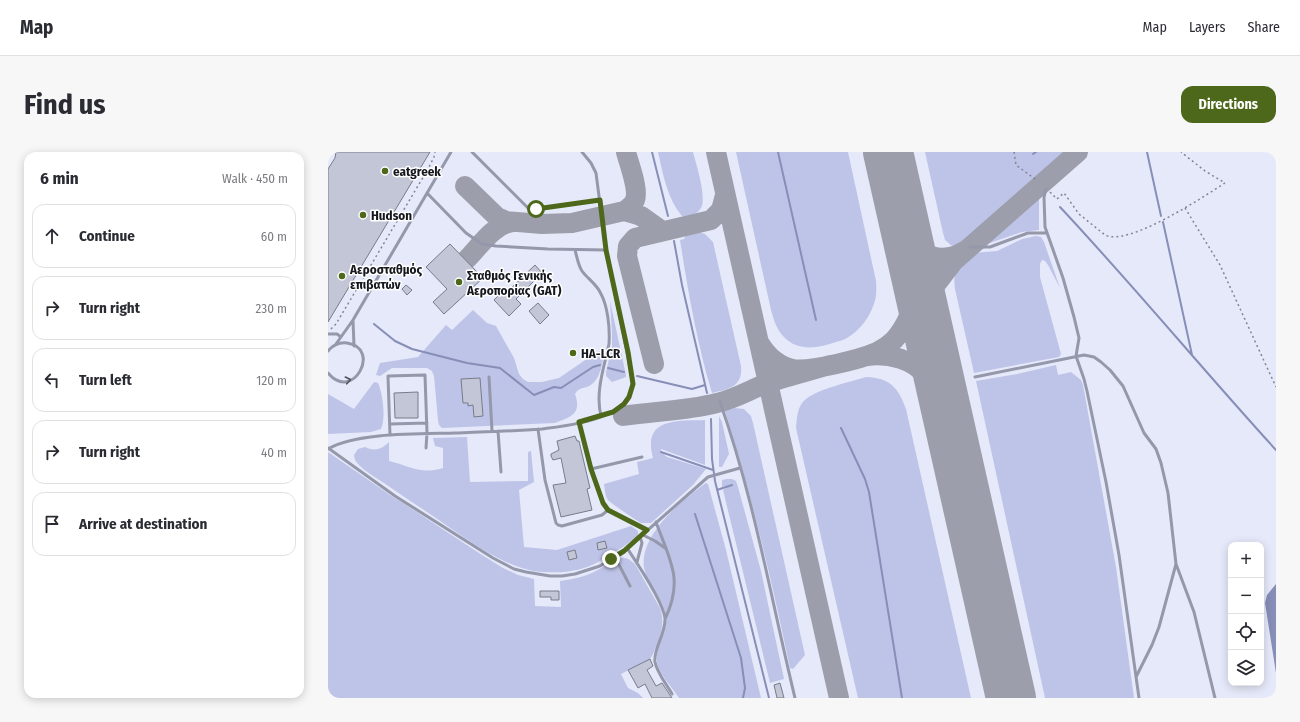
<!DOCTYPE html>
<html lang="en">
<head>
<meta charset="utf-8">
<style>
	body { margin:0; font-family:"Fira Sans Condensed",sans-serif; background:#f7f7f7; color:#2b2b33 }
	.controls { position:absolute; right:12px; bottom:12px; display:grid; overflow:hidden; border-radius:8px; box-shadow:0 2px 10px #0003 }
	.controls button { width:36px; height:36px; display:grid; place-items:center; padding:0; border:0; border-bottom:1px solid #e1e1e2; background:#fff; color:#2b2b33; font:20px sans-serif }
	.stop { position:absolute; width:12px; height:12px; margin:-9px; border:3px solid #4d681a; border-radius:50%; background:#fff }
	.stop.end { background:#4d681a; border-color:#fff; box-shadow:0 1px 4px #0008 }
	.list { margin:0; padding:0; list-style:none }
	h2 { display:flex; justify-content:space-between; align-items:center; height:52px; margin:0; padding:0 16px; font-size:17px }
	h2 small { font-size:13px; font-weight:400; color:#7c7c81 }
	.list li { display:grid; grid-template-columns:26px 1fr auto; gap:12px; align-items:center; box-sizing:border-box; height:64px; margin:0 8px 8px; padding:0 8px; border:1px solid #e1e1e2; border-radius:12px }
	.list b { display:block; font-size:15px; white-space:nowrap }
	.list em { font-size:13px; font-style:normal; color:#7c7c81 }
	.icon { flex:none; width:22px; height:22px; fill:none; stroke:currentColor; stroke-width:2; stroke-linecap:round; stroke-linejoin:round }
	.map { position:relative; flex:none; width:948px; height:546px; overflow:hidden; border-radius:12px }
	header { display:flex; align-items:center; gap:24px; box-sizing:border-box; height:56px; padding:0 20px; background:#fff; border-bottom:1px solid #e1e1e2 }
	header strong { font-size:19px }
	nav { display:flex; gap:22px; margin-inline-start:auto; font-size:14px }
	.intro { display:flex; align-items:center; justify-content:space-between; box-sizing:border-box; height:96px; padding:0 24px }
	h1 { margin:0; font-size:28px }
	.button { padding:10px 18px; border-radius:12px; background:#4d681a; color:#fff; font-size:14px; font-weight:700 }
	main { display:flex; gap:24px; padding:0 24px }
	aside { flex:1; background:#fff; border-radius:12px; box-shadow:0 2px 10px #0003 }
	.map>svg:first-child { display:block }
	.green { fill:#bec4e8 }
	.water { fill:#878eb7 }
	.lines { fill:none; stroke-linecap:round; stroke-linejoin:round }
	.stream { stroke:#878eb7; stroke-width:2 }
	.taxiway { stroke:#9c9eab; stroke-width:20 }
	.runway { stroke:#9c9eab; stroke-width:50 }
	.building { fill:#c3c6d6; stroke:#787b89 }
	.path { stroke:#838590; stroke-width:1.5; stroke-dasharray:2 3; stroke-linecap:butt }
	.lane { stroke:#9498aa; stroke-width:3 }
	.oneway { stroke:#4f525d }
	.route { stroke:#4d681a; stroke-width:5 }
	.poi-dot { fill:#4d681a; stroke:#fff; stroke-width:1.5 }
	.labels { text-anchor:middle; stroke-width:3; stroke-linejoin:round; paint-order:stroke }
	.poi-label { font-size:13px; font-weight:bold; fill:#17181e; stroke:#fff; text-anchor:start }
</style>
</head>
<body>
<header>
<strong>Map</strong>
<nav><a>Map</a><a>Layers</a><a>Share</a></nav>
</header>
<div class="intro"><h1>Find us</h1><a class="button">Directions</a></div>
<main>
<aside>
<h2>6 min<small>Walk · 450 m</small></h2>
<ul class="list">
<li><svg class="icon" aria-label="ahead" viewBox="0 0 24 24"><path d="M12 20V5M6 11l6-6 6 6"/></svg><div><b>Continue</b></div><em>60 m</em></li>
<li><svg class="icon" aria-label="right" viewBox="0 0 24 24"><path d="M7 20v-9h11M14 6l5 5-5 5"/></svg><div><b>Turn right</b></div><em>230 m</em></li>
<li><svg class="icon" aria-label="left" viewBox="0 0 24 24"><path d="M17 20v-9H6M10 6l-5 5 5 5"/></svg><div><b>Turn left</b></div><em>120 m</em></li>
<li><svg class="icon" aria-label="right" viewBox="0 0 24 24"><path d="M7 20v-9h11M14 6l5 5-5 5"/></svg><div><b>Turn right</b></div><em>40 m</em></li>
<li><svg class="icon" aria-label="arrive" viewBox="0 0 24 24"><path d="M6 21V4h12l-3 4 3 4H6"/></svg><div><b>Arrive at destination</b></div></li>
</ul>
</aside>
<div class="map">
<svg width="948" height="546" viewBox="0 0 948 546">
	<rect width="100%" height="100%" fill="#e6e9f9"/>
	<path class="green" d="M330 0H365C368 12 379 45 373 56 369 63 361 64 354 64 339 46 335 22 330 0Z
		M408 0H520L548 129C549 141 548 150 542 161 538 170 528 181 519 186 516 188 511 189 508 190 491 196 470 200 456 185 448 177 446 168 443 158Z
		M597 0H740L634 92 624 94 617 88 615 81Z
		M711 44V78L694 80 653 94Z
		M370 80 377 82 385 90 413 214C415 235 401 237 384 241 369 191 360 139 352 88L356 87 358 82Z
		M708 84 713 85 716 90 732 136 720 113 717 109 714 108 712 112V125L733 202 731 205 646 221 627 137C624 117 631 113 645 101L669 99 694 87Z
		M282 149 298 223V225L284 230 278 224V220L284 194V181Z
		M145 158 159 171 168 174 186 206 191 222 195 227 200 230H214L231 226 269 200 277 199C274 210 273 228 261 234 255 237 251 235 247 242 254 262 243 265 227 271L114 276 111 273 110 268 106 224 104 219 99 216H64L52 224 48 223 52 211 90 205 118 173 124 178Z
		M728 213 730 223 743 220 753 228 755 233 788 415 806 546H717L648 229 689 222Z
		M538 225C562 226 570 235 578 257L643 546H530L468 276C469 266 469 254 478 247 490 237 522 230 538 225Z
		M46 230 50 231C55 242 58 266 53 277L43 280 0 282V242L26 257Z
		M407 256 416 257 423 264 425 271 477 503 465 517 462 516C444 430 424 344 397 259Z
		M391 264 394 270 401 302 394 315H391Z
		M377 268V313L333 297V300L339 305 378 317 365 333 323 371C320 371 316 371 313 371 311 370 281 350 280 348 277 344 277 337 276 332L311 322 309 310 325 306C314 266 348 269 377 268Z
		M139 285 142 330 200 329V300L203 299 206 330 191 338 196 395 229 398 303 374 310 379V384C278 407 258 423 216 420 203 420 190 415 178 410 152 398 123 376 99 360 84 350 70 341 56 331 47 325 38 320 31 313 28 310 26 307 26 303L30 297 37 295C47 300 54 297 61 290V309C83 314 91 323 115 316V296L107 294 105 286Z
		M0 300 65 345 75 351 154 403 175 416 190 423 206 427 207 454 233 455 232 429C245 427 257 425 268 419 276 415 285 407 293 406 299 405 303 409 307 412L332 456C338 472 331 490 324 504L322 507 293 522 300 536 310 541 315 546H0Z
		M399 327H404L408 329 410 335 433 419 456 527 442 531 395 338 403 333 394 335V328Z
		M378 331 380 332 398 398 433 546H351C345 536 330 521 329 510 327 493 342 478 337 460 333 444 319 432 316 416 311 383 354 348 378 331Z"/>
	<path class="water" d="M948 432V521L937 451 939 443Z"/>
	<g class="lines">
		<path class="stream" d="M324 0 340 64
			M450 0 488 168
			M819 0 833 64
			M705 2 708 0
			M732 55C806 134 875 218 948 298
			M835 70 864 203
			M346 89 354 133 379 241
			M46 172 67 189 84 197 139 211 172 216 206 243 226 235 233 236 265 215 272 213
			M280 216 296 220
			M309 224 364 237 377 233
			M383 267 384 307 387 329 441 546
			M513 276 537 327 541 340 574 546
			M333 300 385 318
			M389 338 404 333
			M367 362 413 506 417 536 415 546"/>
		<path class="taxiway" d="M388 0 511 546
			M137 34 169 65 178 69 214 72 244 71 296 59 313 64 334 79
			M296 59C301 56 305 53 307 48 311 37 301 12 298 0
			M579 83C588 105 617 112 636 99
			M139 107C152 94 165 73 184 70
			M598 166 599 149 603 139 626 109 750 0
			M432 192C440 205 451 214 465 217 482 220 533 207 549 200 555 197 561 193 566 188 580 173 585 154 591 135
			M539 204C560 201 586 207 599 225 607 236 612 249 619 261
			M326 212 299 104 300 94 307 86 383 68 393 58 397 43
			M295 264C326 259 358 259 389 251 407 247 423 237 440 231 460 224 481 219 502 213"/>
		<path class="runway" d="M560 0 683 546"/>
	</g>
	<path class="building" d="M8 0H102L0 170V17L7 6Z
		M122 92 155 126 116 162 105 150 119 137 98 115Z
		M207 113 214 121 188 147 193 152 181 164 166 148 178 136 180 139Z
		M78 133 84 138 79 143 74 137Z
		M210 151 221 163 212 172 201 159Z
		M152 226 155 264 146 265 145 253 140 254V251H135L133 227Z
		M90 240V266H67L66 241Z
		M247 284 249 289H251L262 336 259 337 264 358 233 365 225 333 238 331 233 306 225 308 223 304V302L231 298 229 289Z
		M277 389 279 396 270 398 269 391Z
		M247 398 249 406 241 408 239 400Z
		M212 439H231V448H223V445H212Z
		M322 507 325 514 319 518 328 534 334 531 344 546H324L317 532 310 536 300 518Z
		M452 531 456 546H449L446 533Z"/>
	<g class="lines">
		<path class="path" d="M686 0 688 13 707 27
			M722 40 729 47 736 41 751 62 777 83C800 95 875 45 897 31L877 19 853 0
			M857 56 892 113 948 235
			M3 177 8 172 100 17 106 5 107 0"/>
		<path class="lane" d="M144 0 200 56 208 57 272 48
			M718 37 716 45 717 75 735 126 746 165 751 186 748 204 756 227 759 239 778 330 791 403 811 546
			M99 41 138 81 154 92 168 94 220 97 278 98
			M642 95H662L700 81H718
			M247 98C249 105 250 113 254 119 259 126 268 132 272 140 280 154 282 176 281 192 276 216 267 240 273 264
			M25 168 26 194
			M0 182H9L13 185
			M8 192 25 168 123 0
			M0 199C5 193 11 190 19 191 54 196 25 251 0 221
			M161 225 164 279
			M647 225 756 203 766 205 773 210 782 218 795 234 816 281 828 297 833 311 840 341 848 412 831 475 824 493 808 525
			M392 250C426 346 443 447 467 546
			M251 270 263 317 275 351 280 358 319 378
			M62 272 99 271
			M210 277 217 328 228 371 230 373 234 374 274 363 280 358
			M170 279 173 320
			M62 283 60 224 97 223 99 281 98 296
			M0 296 67 344 165 406 186 417 198 420 222 424H234L247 422 272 414 296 399 380 325 412 316
			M0 297C28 280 94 282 128 281 156 280 185 279 214 277 244 273 309 267 304 225L278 98 268 21 263 11 254 0
			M263 317 314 305
			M328 370C342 409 356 427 337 467
			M315 383 327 389 337 396
			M299 396C309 411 335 449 337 466 338 482 325 497 327 510 329 521 339 533 344 542
			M287 405 302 434
			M309 410 314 391 312 385
			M848 412 866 460 887 546"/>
	</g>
	<defs><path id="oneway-chevron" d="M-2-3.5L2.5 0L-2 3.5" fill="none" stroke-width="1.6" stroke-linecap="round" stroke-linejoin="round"/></defs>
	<use class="oneway" href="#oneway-chevron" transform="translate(20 228) rotate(-12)"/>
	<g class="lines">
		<path class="route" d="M208 57 272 48 278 98 300 200 305 232 301 245 296 252 285 260 251 270 263 317 275 351 280 358 319 378 296 399 283 407"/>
	</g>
	<g class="poi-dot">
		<circle cx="57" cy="19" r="4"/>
		<circle cx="35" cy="63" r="4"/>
		<circle cx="14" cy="124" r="4"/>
		<circle cx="131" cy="130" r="4"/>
		<circle cx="245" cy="201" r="4"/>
	</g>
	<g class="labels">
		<g class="poi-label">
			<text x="65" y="24">eatgreek</text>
			<text x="43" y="68">Hudson</text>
			<text x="22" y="122">Αεροσταθμός<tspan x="22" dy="15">επιβατών</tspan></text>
			<text x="139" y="128">Σταθμός Γενικής<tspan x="139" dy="15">Αεροπορίας (GAT)</tspan></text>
			<text x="253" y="206">HA-LCR</text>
		</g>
	</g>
</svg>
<div class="controls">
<button>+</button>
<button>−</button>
<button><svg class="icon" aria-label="locate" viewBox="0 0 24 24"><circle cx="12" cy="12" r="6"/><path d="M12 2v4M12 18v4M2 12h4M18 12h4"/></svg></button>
<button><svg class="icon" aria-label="layers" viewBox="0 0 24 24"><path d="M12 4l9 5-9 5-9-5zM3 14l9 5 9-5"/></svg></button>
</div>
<div class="stop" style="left:208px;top:57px"></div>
<div class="stop end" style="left:283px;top:407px"></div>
</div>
</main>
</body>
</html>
